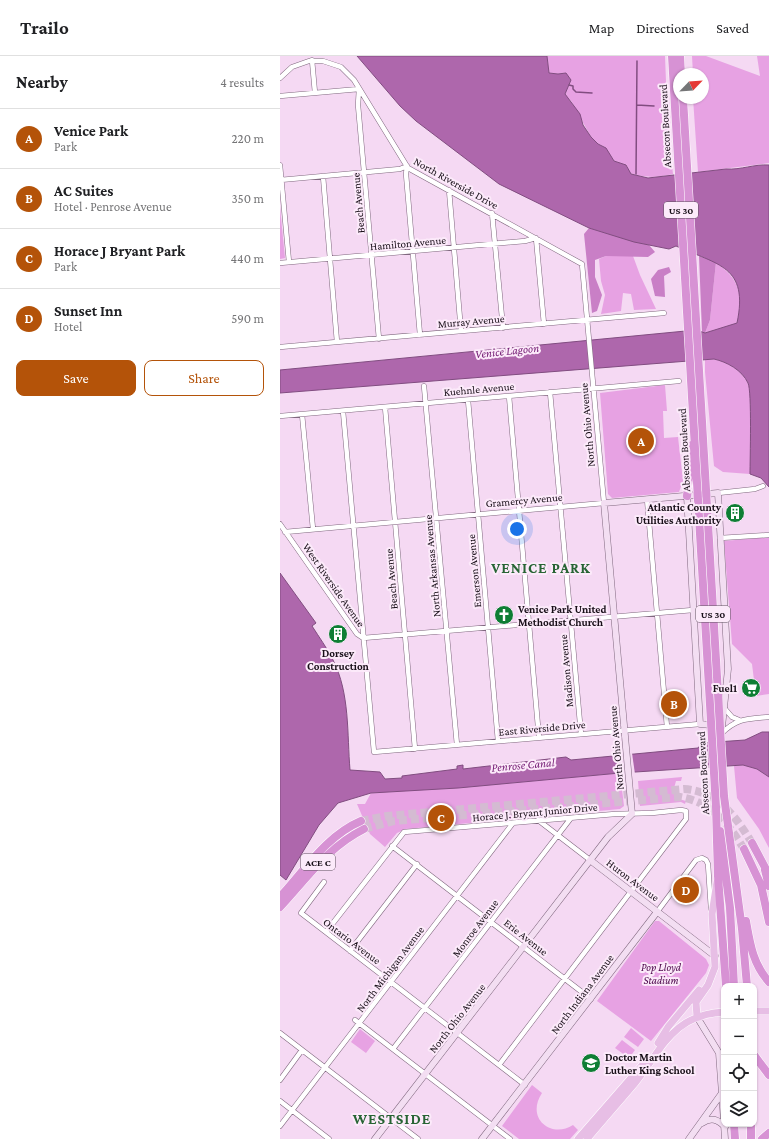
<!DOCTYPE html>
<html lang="en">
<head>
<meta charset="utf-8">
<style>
	body { margin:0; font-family:"Crimson Pro",serif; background:#f2f2f2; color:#202124 }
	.controls { position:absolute; right:12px; bottom:12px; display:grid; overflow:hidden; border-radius:8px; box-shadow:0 1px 3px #0004 }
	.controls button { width:36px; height:36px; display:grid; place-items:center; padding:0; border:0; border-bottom:1px solid #e0e0e0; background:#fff; color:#202124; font:20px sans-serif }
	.compass { position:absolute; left:393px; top:12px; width:36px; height:36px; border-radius:50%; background:#fff; box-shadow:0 1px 3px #0004; rotate:65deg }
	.you { position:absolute; left:237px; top:473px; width:14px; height:14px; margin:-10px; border:3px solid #fff; border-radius:50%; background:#1a73e8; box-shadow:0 0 0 6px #1a73e833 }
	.badge { display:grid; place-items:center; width:26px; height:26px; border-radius:50%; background:#b45309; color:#fff; font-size:13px; font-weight:700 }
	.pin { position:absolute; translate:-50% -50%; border:2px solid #fff; box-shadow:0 1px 4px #0006 }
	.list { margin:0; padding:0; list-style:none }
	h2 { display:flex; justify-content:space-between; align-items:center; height:52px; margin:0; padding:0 16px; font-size:17px }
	h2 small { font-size:13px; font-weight:400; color:#757577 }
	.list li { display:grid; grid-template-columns:26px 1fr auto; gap:12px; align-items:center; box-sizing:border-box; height:60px; padding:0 16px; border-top:1px solid #e0e0e0 }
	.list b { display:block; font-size:15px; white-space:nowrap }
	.list p { margin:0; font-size:13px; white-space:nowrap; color:#757577 }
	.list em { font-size:13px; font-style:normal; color:#757577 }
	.actions { display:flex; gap:8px; padding:12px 16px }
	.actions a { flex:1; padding:9px 0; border:1px solid #b45309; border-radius:8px; text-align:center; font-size:14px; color:#b45309 }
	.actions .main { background:#b45309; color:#fff }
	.icon { flex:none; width:22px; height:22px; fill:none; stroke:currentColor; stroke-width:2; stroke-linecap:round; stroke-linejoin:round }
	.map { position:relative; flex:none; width:489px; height:1083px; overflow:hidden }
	header { display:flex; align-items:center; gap:24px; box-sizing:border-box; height:56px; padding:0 20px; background:#fff; border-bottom:1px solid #e0e0e0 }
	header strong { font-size:19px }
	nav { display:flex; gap:22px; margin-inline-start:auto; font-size:14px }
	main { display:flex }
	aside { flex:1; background:#fff }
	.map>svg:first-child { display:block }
	.green { fill:#e7a2e3 }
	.forest { fill:#c97fc6 }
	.water { fill:#ae67ac; stroke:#814d80 }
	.pier { fill:#f5d9f3 }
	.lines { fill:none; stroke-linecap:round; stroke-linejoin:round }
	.stream { stroke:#814d80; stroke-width:1.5 }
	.highway-tunnel { stroke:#d4bbd2; stroke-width:8; stroke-dasharray:8 4; stroke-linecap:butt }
	.street-casing { stroke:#80687f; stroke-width:5.5 }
	.secondary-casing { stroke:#80687f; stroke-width:7 }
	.primary-casing { stroke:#fff; stroke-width:8 }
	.highway-casing { stroke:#fff; stroke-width:9 }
	.street { stroke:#fff; stroke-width:4.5 }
	.secondary { stroke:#f3def2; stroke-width:6 }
	.primary { stroke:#e7bee5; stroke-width:7 }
	.highway { stroke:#d792d4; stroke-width:8 }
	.labels { text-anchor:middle; stroke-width:4; stroke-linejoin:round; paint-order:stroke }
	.shield { fill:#fceafa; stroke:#5c515c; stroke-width:1 }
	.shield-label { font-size:10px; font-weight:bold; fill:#180f18 }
	.street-label { font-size:11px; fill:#180f18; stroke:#fceafa }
	.poi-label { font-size:11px; font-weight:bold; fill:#180f18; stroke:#fceafa; text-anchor:end }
	.park-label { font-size:11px; font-style:italic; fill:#4c064b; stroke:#fceafa }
	.water-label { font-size:12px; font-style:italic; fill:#731b73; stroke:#fceafa }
	.district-label { font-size:15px; font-weight:bold; letter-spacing:1px; fill:#276434; stroke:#fceafa }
</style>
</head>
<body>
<header>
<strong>Trailo</strong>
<nav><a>Map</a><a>Directions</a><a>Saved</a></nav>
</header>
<main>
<aside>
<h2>Nearby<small>4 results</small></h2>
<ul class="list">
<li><span class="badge">A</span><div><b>Venice Park</b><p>Park</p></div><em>220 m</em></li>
<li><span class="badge">B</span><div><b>AC Suites</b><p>Hotel · Penrose Avenue</p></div><em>350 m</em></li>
<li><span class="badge">C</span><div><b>Horace J Bryant Park</b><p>Park</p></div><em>440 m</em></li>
<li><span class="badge">D</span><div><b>Sunset Inn</b><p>Hotel</p></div><em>590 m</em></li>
</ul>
<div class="actions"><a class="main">Save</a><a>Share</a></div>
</aside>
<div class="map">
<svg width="489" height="1083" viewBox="0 0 489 1083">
	<rect width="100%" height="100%" fill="#f5d9f3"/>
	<path class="green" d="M267 0H385L388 78 393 118C374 122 368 122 349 117L347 110 334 105 324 91 318 88 311 81 291 45 286 41 285 35 290 28V22L284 17 278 18 269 17Z
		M412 0H426L480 20 477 0H489V107L418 116 413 42H423V18H413Z
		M0 152 5 202 0 203Z
		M326 200H353L360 219 376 253 354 254 351 238 343 237 341 255 321 258 325 239 321 225 319 203Z
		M436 206C461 225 463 238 457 268L425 277 430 264Z
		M434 303C447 306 462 314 468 327 472 335 470 404 470 418L443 416 434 410 425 316V304Z
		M385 329 387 355H383L384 382 398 381 403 425 399 436 332 442 328 438 320 337Z
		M489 481V638L476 640 472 608 452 588 444 485Z
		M463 709 477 713 489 721V792L479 773 457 742 454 710Z
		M340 717 344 750 340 753 126 773 117 777 105 791 90 778 77 748H85L91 737Z
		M402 721 401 725H396L393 736 399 743 406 745 405 748 401 746 360 750 358 725Z
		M375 865H379L426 903 429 909 426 917 371 985 317 945Z
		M351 972 364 983 358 991 344 981Z
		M80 973 95 985 86 997 71 986Z
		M342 984 355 994 349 1002 335 992Z
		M252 1029 262 1037C245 1063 272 1083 293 1069L298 1074 290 1083H239L222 1070Z"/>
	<path class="forest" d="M309 172 369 189 375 196 368 201 326 200 315 204V221L322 239 317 255 312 257 304 178Z
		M419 200 436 206 430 264 425 277 422 276Z
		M389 211 391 216 384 220 385 241 375 240 371 223 378 214Z"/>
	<path class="water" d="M77 0H267L269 17 278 18 286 17 291 24 285 38 300 58 303 69 311 81 318 88 326 92 334 105 346 109 351 118 368 122 446 113C461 114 474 108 489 109V431L481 422 470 418C470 404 472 335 468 327 462 314 447 306 434 303L0 337V314L416 274 425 277 457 267C469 210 438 209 396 190L389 193 354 186 309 172 219 128 136 65 120 50Z
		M0 517 36 567 32 570C39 581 47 592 53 604 70 637 67 678 70 714L100 716 105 723 122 722V720L177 713V710L183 709V713L286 701 291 704 418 692 422 687 465 684 482 676H489V721L477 713 463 709 340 717 178 732 91 737 58 747 39 769 6 824 0 819Z"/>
	<path class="pier" d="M352 697 355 718 342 719 340 698Z"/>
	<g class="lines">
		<path class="stream" d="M289 29 293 30V33L296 36 312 37
			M357 49 374 50
			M356 118 357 5"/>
		<path class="highway-tunnel" d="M81 765 107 760 404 733C438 735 456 761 472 787
			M84 773 114 765 400 741C431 746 448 767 464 793"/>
		<defs>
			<path id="street" d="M32 4 35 37
				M0 22 12 11 29 5H43L61 11 74 24 128 112 302 208 324 447 5 476
				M0 40 79 33 78 49 99 283
				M0 109 9 206
				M127 110 126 118 140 279
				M43 120 57 286
				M0 124 120 113 127 110
				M169 134 181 275
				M212 157 223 272
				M0 207 245 185 256 182 264 268
				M0 291 384 257
				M144 330 177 689
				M270 336 301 678
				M229 340 259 682
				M188 344 218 685
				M105 351 135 693
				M63 355 94 696 420 668
				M22 358 33 473
				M0 360 399 325
				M438 437 475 433 483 430
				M367 443 387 671
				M0 468 77 578 83 582
				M440 482 489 479
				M83 582 413 554
				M445 653 452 661 459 664
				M441 678C457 662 467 663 489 661
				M258 764 310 804
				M112 790 311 943
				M44 826 21 857 245 1029
				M377 856 416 804 422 802 426 804 428 808 431 853
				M46 876 124 776 335 758 372 757 401 754 406 755V763L219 1009
				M70 895 137 808
				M75 964 230 1083
				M0 977 138 1083
				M113 993 291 762
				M0 1024 22 994
				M0 1045 49 1083
				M0 1070 233 767"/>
			<path id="secondary" d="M407 440 420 668 431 669
				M310 804 435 900
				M417 961 439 997 444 1065
				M422 1067C431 1061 438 1063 445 1071
				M444 1068 445 1083
				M95 1083 328 781 352 758 324 447 438 437 448 613 442 671
				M202 1083 377 856
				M409 1083 442 1037"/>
			<path id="primary" d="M474 955H489
				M417 961 416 946 428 929 435 911 432 858 437 826
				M378 987 388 971 419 934
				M298 1083 365 1006
				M307 1083C323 1064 339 1046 355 1027 383 992 392 959 444 956"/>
			<path id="highway" d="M392 0 436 751 438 820 446 930
				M400 0 401 18
				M403 42 444 740 462 873 467 930
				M407 440 412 389
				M440 775 450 852 454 930
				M472 787 489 819
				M464 793 481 829 489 866
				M485 814 489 830
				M0 841C25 814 46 780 81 765
				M0 851C27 822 48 791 84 773
				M466 865C470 888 473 908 489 926
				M474 999 489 1019
				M454 1068 455 1083
				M471 1083V1068
				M482 1083 489 1077"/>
		</defs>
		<use href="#street" class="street-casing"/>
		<use href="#secondary" class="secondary-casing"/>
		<use href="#primary" class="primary-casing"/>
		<use href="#highway" class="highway-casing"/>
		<use href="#street" class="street"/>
		<use href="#secondary" class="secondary"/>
		<use href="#primary" class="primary"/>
		<use href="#highway" class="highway"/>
	</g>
	<defs>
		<symbol id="building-disc" viewBox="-11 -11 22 22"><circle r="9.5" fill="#0e7e34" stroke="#fceafa"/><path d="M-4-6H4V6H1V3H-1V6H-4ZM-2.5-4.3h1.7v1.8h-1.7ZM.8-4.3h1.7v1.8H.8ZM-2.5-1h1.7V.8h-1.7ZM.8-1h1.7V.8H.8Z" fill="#fff"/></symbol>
		<symbol id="church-disc" viewBox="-11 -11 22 22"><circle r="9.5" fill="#0e7e34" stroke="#fceafa"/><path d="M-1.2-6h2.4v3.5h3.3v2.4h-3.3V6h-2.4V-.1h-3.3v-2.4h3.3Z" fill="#fff"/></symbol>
		<symbol id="supermarket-disc" viewBox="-11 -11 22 22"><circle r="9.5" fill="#0e7e34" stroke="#fceafa"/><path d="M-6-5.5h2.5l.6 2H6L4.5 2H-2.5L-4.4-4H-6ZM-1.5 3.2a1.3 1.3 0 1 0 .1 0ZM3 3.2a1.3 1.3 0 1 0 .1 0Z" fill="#fff"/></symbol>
		<symbol id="school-disc" viewBox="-11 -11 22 22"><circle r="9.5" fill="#0e7e34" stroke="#fceafa"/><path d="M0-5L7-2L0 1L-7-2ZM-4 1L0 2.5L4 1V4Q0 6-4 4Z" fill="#fff"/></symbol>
	</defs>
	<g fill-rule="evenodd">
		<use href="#building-disc" x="444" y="446" width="22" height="22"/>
		<use href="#church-disc" x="213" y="548" width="22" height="22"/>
		<use href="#building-disc" x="47" y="567" width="22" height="22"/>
		<use href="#supermarket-disc" x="460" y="621" width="22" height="22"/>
		<use href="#school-disc" x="300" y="996" width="22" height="22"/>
	</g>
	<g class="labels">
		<g class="shield">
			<rect x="384" y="146" width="34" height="16" rx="3"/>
			<rect x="416" y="550" width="34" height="16" rx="3"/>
			<rect x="21" y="798" width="34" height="16" rx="3"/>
		</g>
		<g class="shield-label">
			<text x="401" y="158">US 30</text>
			<text x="433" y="562">US 30</text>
			<text x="38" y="810">ACE C</text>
		</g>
		<g class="street-label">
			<text transform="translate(385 70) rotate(-93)" y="4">Absecon Boulevard</text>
			<text transform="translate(176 127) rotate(29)" y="4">North Riverside Drive</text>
			<text transform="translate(78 147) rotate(-95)" y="4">Beach Avenue</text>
			<text transform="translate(128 187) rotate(-5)" y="4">Hamilton Avenue</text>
			<text transform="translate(191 265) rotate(-5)" y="4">Murray Avenue</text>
			<text transform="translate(199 333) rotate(-5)" y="4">Kuehnle Avenue</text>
			<text transform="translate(307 369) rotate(-95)" y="4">North Ohio Avenue</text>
			<text transform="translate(404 394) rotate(-93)" y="4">Absecon Boulevard</text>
			<text transform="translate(244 444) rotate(-5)" y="4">Gramercy Avenue</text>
			<text transform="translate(152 510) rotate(-95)" y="4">North Arkansas Avenue</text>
			<text transform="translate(194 515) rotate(-95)" y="4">Emerson Avenue</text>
			<text transform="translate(111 523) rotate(-95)" y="4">Beach Avenue</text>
			<text transform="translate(54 529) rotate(55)" y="4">West Riverside Avenue</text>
			<text transform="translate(286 615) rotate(-95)" y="4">Madison Avenue</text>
			<text transform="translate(262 672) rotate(-5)" y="4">East Riverside Drive</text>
			<text transform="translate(336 692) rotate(-95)" y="4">North Ohio Avenue</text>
			<text transform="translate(423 717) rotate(-93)" y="4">Absecon Boulevard</text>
			<text transform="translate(255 756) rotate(-5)" y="4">Horace J. Bryant Junior Drive</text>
			<text transform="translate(353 824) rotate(37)" y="4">Huron Avenue</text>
			<text transform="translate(195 872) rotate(-53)" y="4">Monroe Avenue</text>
			<text transform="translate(246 881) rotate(38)" y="4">Erie Avenue</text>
			<text transform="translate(72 885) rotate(37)" y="4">Ontario Avenue</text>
			<text transform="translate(110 913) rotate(-53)" y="4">North Michigan Avenue</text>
			<text transform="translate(302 938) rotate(-53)" y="4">North Indiana Avenue</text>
			<text transform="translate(177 962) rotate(-52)" y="4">North Ohio Avenue</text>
		</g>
		<g class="poi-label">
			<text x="441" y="455">Atlantic County<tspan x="441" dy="13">Utilities Authority</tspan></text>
			<text x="238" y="557" text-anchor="start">Venice Park United<tspan x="238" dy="13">Methodist Church</tspan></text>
			<text x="58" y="601" text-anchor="middle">Dorsey<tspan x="58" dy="13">Construction</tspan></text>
			<text x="457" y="636">Fuel1</text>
			<text x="325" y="1005" text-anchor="start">Doctor Martin<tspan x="325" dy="13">Luther King School</tspan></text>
		</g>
		<g class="park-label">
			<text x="381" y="915">Pop Lloyd<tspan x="381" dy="13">Stadium</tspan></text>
		</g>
		<g class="water-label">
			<text transform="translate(227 295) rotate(-6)" y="4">Venice Lagoon</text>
			<text transform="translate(243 709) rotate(-5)" y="4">Penrose Canal</text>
		</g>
		<g class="district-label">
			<text x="261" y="517">VENICE PARK</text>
			<text x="112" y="1068">WESTSIDE</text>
		</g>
	</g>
</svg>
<div class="controls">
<button>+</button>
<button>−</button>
<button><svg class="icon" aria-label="locate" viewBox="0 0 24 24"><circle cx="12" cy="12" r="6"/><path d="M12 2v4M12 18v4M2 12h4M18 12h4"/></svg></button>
<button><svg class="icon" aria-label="layers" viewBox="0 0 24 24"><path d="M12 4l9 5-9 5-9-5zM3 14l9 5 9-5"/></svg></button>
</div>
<svg class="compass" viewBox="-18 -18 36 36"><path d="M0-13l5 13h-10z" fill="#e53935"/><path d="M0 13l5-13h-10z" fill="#757577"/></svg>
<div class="you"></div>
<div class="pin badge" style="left:361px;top:385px">A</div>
<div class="pin badge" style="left:394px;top:648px">B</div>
<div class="pin badge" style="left:161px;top:762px">C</div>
<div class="pin badge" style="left:406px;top:834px">D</div>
</div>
</main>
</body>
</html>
